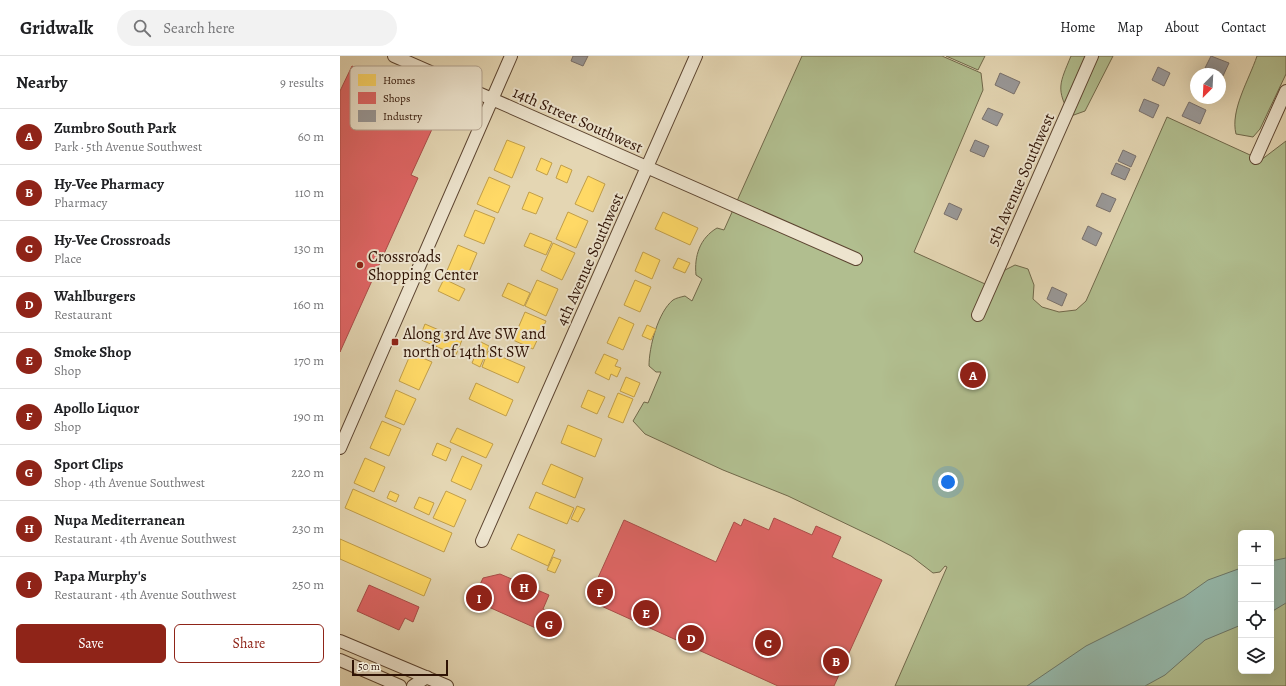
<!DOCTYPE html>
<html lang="en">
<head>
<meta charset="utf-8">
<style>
	body { margin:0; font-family:Alegreya,serif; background:#f2f2f2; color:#202124 }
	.controls { position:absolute; right:12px; bottom:12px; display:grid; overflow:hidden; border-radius:6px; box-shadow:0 4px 16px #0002 }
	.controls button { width:36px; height:36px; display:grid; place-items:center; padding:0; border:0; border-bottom:1px solid #e0e0e0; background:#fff; color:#202124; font:20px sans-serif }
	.compass { position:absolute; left:850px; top:12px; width:36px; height:36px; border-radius:50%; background:#fff; box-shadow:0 4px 16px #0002; rotate:204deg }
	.scale { position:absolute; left:12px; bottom:10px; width:96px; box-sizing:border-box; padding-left:4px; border:2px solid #2f1305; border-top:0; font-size:11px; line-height:14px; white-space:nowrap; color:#2f1305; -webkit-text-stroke:3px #ede4ce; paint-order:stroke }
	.you { position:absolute; left:608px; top:426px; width:14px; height:14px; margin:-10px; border:3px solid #fff; border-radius:50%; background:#1a73e8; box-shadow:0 0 0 6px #1a73e833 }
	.badge { display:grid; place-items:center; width:26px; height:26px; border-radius:50%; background:#8f2418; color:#fff; font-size:13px; font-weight:700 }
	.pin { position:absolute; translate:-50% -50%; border:2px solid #fff; box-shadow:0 1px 4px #0006 }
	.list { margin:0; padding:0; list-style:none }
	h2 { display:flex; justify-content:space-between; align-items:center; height:52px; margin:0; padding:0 16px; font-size:17px }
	h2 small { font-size:13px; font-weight:400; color:#757577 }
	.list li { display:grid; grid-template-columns:26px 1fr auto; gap:12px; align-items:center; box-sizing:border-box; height:56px; padding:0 16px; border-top:1px solid #e0e0e0 }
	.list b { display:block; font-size:15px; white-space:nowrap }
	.list p { margin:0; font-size:13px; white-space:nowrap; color:#757577 }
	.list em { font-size:13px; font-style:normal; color:#757577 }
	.actions { display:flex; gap:8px; padding:12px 16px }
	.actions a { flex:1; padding:9px 0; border:1px solid #8f2418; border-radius:6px; text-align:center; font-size:14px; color:#8f2418 }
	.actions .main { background:#8f2418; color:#fff }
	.icon { flex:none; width:22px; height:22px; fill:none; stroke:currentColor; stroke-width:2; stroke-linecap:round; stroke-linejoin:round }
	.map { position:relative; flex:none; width:946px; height:630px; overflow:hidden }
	header { display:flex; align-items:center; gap:24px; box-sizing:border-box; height:56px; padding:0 20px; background:#fff; border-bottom:1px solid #e0e0e0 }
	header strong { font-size:19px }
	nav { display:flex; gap:22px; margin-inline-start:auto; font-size:14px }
	.search { width:280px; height:36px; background:#f2f2f2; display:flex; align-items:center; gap:10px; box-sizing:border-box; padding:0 14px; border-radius:22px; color:#757577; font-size:15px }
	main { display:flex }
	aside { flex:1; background:#fff }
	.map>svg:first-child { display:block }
	.green { fill:#b1be8f; stroke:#70684a; fill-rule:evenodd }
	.water { fill:#95b9ac; stroke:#6c7769 }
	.homes { fill:#ffd966; stroke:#c19e49 }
	.shops { fill:#e06666; stroke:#ab4d49 }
	.industry { fill:#999; stroke:#79716d }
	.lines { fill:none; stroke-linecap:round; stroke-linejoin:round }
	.minor-casing { stroke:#5c4430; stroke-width:14 }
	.minor { stroke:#ede4ce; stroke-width:12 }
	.poi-dot { fill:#8f2418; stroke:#ede4ce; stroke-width:1.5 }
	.labels { text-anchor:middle; stroke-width:4; stroke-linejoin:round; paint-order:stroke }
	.street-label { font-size:16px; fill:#2f1305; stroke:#ede4ce }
	.poi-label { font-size:16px; fill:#2f1305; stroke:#ede4ce; text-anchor:start }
	.key { fill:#ede4ce; stroke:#b4a592; stroke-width:1 }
	.key-label { font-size:11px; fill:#2f1305 }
</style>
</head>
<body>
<header>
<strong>Gridwalk</strong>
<div class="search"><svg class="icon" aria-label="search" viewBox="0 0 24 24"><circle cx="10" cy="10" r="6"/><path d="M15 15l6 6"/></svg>Search here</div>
<nav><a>Home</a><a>Map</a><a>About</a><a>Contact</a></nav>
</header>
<main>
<aside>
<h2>Nearby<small>9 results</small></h2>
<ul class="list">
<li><span class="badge">A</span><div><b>Zumbro South Park</b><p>Park · 5th Avenue Southwest</p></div><em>60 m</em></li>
<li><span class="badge">B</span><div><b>Hy-Vee Pharmacy</b><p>Pharmacy</p></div><em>110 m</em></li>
<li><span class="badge">C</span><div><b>Hy-Vee Crossroads</b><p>Place</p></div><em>130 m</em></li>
<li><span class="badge">D</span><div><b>Wahlburgers</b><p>Restaurant</p></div><em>160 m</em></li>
<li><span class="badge">E</span><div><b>Smoke Shop</b><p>Shop</p></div><em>170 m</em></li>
<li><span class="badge">F</span><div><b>Apollo Liquor</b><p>Shop</p></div><em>190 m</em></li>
<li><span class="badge">G</span><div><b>Sport Clips</b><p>Shop · 4th Avenue Southwest</p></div><em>220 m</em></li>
<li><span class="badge">H</span><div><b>Nupa Mediterranean</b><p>Restaurant · 4th Avenue Southwest</p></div><em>230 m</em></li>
<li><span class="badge">I</span><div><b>Papa Murphy's</b><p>Restaurant · 4th Avenue Southwest</p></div><em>250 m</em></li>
</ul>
<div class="actions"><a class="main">Save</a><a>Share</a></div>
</aside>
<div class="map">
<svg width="946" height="630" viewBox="0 0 946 630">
	<rect width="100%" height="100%" fill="#e4d6b3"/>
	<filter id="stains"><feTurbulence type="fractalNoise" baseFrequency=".005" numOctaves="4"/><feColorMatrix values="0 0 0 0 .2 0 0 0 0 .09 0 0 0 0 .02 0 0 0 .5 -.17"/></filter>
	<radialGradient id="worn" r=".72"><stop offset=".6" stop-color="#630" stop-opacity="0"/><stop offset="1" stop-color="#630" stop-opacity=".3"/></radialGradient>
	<path class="green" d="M462 0H602L641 17 643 34 574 196 654 232 661 216 675 209 688 213 694 229 693 243 702 251 719 256 736 254 746 245 827 61 921 104 946 85V630H555L607 511 605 510 600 516 593 517 571 500 540 484 448 440 383 414 305 378 293 365 304 346 308 347 321 316H316L309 310C309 291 318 256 333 244 336 242 341 241 345 240L352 245 362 223 356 219C354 200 360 182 377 172L384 174ZM901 477H931V615H901Z
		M606 0H645L638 14Z
		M731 0H773L745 55 731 60C715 33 720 27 731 0Z
		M917 0H946V18L920 73 913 81 896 78C890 54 909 24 917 0Z"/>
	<path class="water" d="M946 502V547L931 556V505Z
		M901 512V569L865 584 825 619 805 630H687L746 590 844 541 868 524Z"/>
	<path class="homes" d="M167 84 185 91 172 122 154 114Z
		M201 102 212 107 207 119 196 114Z
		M221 109 232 114 227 127 216 122Z
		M248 120 265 128 253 156 235 148Z
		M149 121 170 130 158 157 137 148Z
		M189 136 203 142 196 158 182 153Z
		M135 154 155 162 144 188 124 180Z
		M228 156 248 165 236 192 216 183Z
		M323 156 358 172 350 189 315 173Z
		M190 177 212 186 206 199 184 190Z
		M213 187 235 197 222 224 201 214Z
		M118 189 137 197 125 225 106 217Z
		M303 196 320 204 312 223 295 215Z
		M338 202 350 207 345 217 333 212Z
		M104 223 125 233 119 245 98 235Z
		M197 224 218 233 206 260 185 250Z
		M295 224 311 231 300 256 284 249Z
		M168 227 190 237 184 250 162 240Z
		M185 256 206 265 193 293 173 284Z
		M279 261 294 268 283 294 267 287Z
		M85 268 122 284 116 299 79 283Z
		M307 269 316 273 311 284 302 280Z
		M141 286 149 290 140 311 132 307Z
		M148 295 185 311 178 327 142 311Z
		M71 297 92 306 79 334 59 325Z
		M264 298 278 304 275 310 281 312 277 321 271 318 269 324 255 317Z
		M286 321 300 327 294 341 280 335Z
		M136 327 173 344 166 360 129 343Z
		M56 334 76 343 64 369 45 361Z
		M248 334 265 341 257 358 241 351Z
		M278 337 293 343 283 367 268 361Z
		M42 365 61 373 49 400 30 392Z
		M228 369 262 383 255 401 221 387Z
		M117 372 153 388 146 402 110 386Z
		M97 387 111 393 106 405 92 399Z
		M122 400 142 409 131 434 111 425Z
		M25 402 45 411 34 436 14 427Z
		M211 408 243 422 235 442 202 428Z
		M13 433 112 477 104 496 5 452Z
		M50 435 59 439 56 446 47 442Z
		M106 435 126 444 114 471 93 462Z
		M196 436 234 452 227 468 189 452Z
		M79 441 94 447 89 459 74 452Z
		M237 450 245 453 238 466 231 463Z
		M178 478 215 494 208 510 171 493Z
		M0 483 91 523 84 540 0 503Z
		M213 501 221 504 215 517 207 514Z"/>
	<path class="shops" d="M12 10 82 41 75 55 83 59 80 65 93 71 71 119 78 122 0 296V35Z
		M434 462 472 479 476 470 501 481 492 501 542 524 494 630H438L248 544 284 464 376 506 394 466 401 470 404 463 429 474Z
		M160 518 209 539 203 553 217 559 209 578 133 544 143 522Z
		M29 529 79 551 73 566 65 562 59 574 17 555Z"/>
	<path class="industry" d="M233 0H248L243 10 231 5Z
		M871 0 889 7 883 20 865 12Z
		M818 11 830 17 824 30 812 24Z
		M660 17 680 26 674 38 655 29Z
		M804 43 819 49 813 62 799 55Z
		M849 46 866 54 860 68 842 60Z
		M648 52 663 58 657 70 642 63Z
		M635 84 649 90 644 101 630 95Z
		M783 94 796 100 791 111 778 105Z
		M776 107 790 113 785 124 771 118Z
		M762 137 776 143 770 156 756 150Z
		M609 147 622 153 617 164 604 158Z
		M748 170 762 177 756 190 742 183Z
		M712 231 727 238 722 250 707 243Z"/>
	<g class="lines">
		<defs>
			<path id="minor" d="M54 0 516 203
				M916 102 946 35
				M638 259 752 0
				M0 392 171 0
				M142 485 356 0
				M0 585 107 630
				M0 604 60 630
				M73 630 87 621"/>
		</defs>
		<use href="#minor" class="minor-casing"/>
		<use href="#minor" class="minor"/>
	</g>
	<g class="poi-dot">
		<circle cx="20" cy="209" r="4"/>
		<rect x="51" y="282" width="8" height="8" rx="2"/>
	</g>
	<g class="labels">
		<g class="street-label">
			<text transform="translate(238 63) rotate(24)" y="6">14th Street Southwest</text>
			<text transform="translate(680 123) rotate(-66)" y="6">5th Avenue Southwest</text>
			<text transform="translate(249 203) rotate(-66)" y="6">4th Avenue Southwest</text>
		</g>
		<g class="poi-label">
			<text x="28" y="206">Crossroads<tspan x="28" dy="18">Shopping Center</tspan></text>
			<text x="63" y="283">Along 3rd Ave SW and<tspan x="63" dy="18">north of 14th St SW</tspan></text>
		</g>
	</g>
	<rect x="10" y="10" width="132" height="64" rx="6" class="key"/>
	<rect x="18" y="18" width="18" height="12" fill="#ffd966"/>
	<rect x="18" y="36" width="18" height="12" fill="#e06666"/>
	<rect x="18" y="54" width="18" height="12" fill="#999"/>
	<g class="key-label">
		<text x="43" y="28">Homes</text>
		<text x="43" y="46">Shops</text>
		<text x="43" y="64">Industry</text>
	</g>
	<rect width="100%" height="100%" filter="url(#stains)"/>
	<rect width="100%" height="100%" fill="url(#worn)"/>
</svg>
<div class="controls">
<button>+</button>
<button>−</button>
<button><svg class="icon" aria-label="locate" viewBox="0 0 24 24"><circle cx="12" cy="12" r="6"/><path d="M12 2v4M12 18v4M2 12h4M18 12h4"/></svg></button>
<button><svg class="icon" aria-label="layers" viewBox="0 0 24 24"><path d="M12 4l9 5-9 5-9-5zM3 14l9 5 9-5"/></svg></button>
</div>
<svg class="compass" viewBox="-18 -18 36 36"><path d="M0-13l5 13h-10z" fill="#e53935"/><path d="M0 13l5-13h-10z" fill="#757577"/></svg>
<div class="scale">50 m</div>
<div class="you"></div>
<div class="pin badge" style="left:633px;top:319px">A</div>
<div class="pin badge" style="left:496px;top:605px">B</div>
<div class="pin badge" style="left:428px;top:587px">C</div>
<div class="pin badge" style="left:351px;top:582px">D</div>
<div class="pin badge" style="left:306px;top:557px">E</div>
<div class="pin badge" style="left:260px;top:536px">F</div>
<div class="pin badge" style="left:209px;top:568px">G</div>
<div class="pin badge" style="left:184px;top:531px">H</div>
<div class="pin badge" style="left:139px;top:542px">I</div>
</div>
</main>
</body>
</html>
